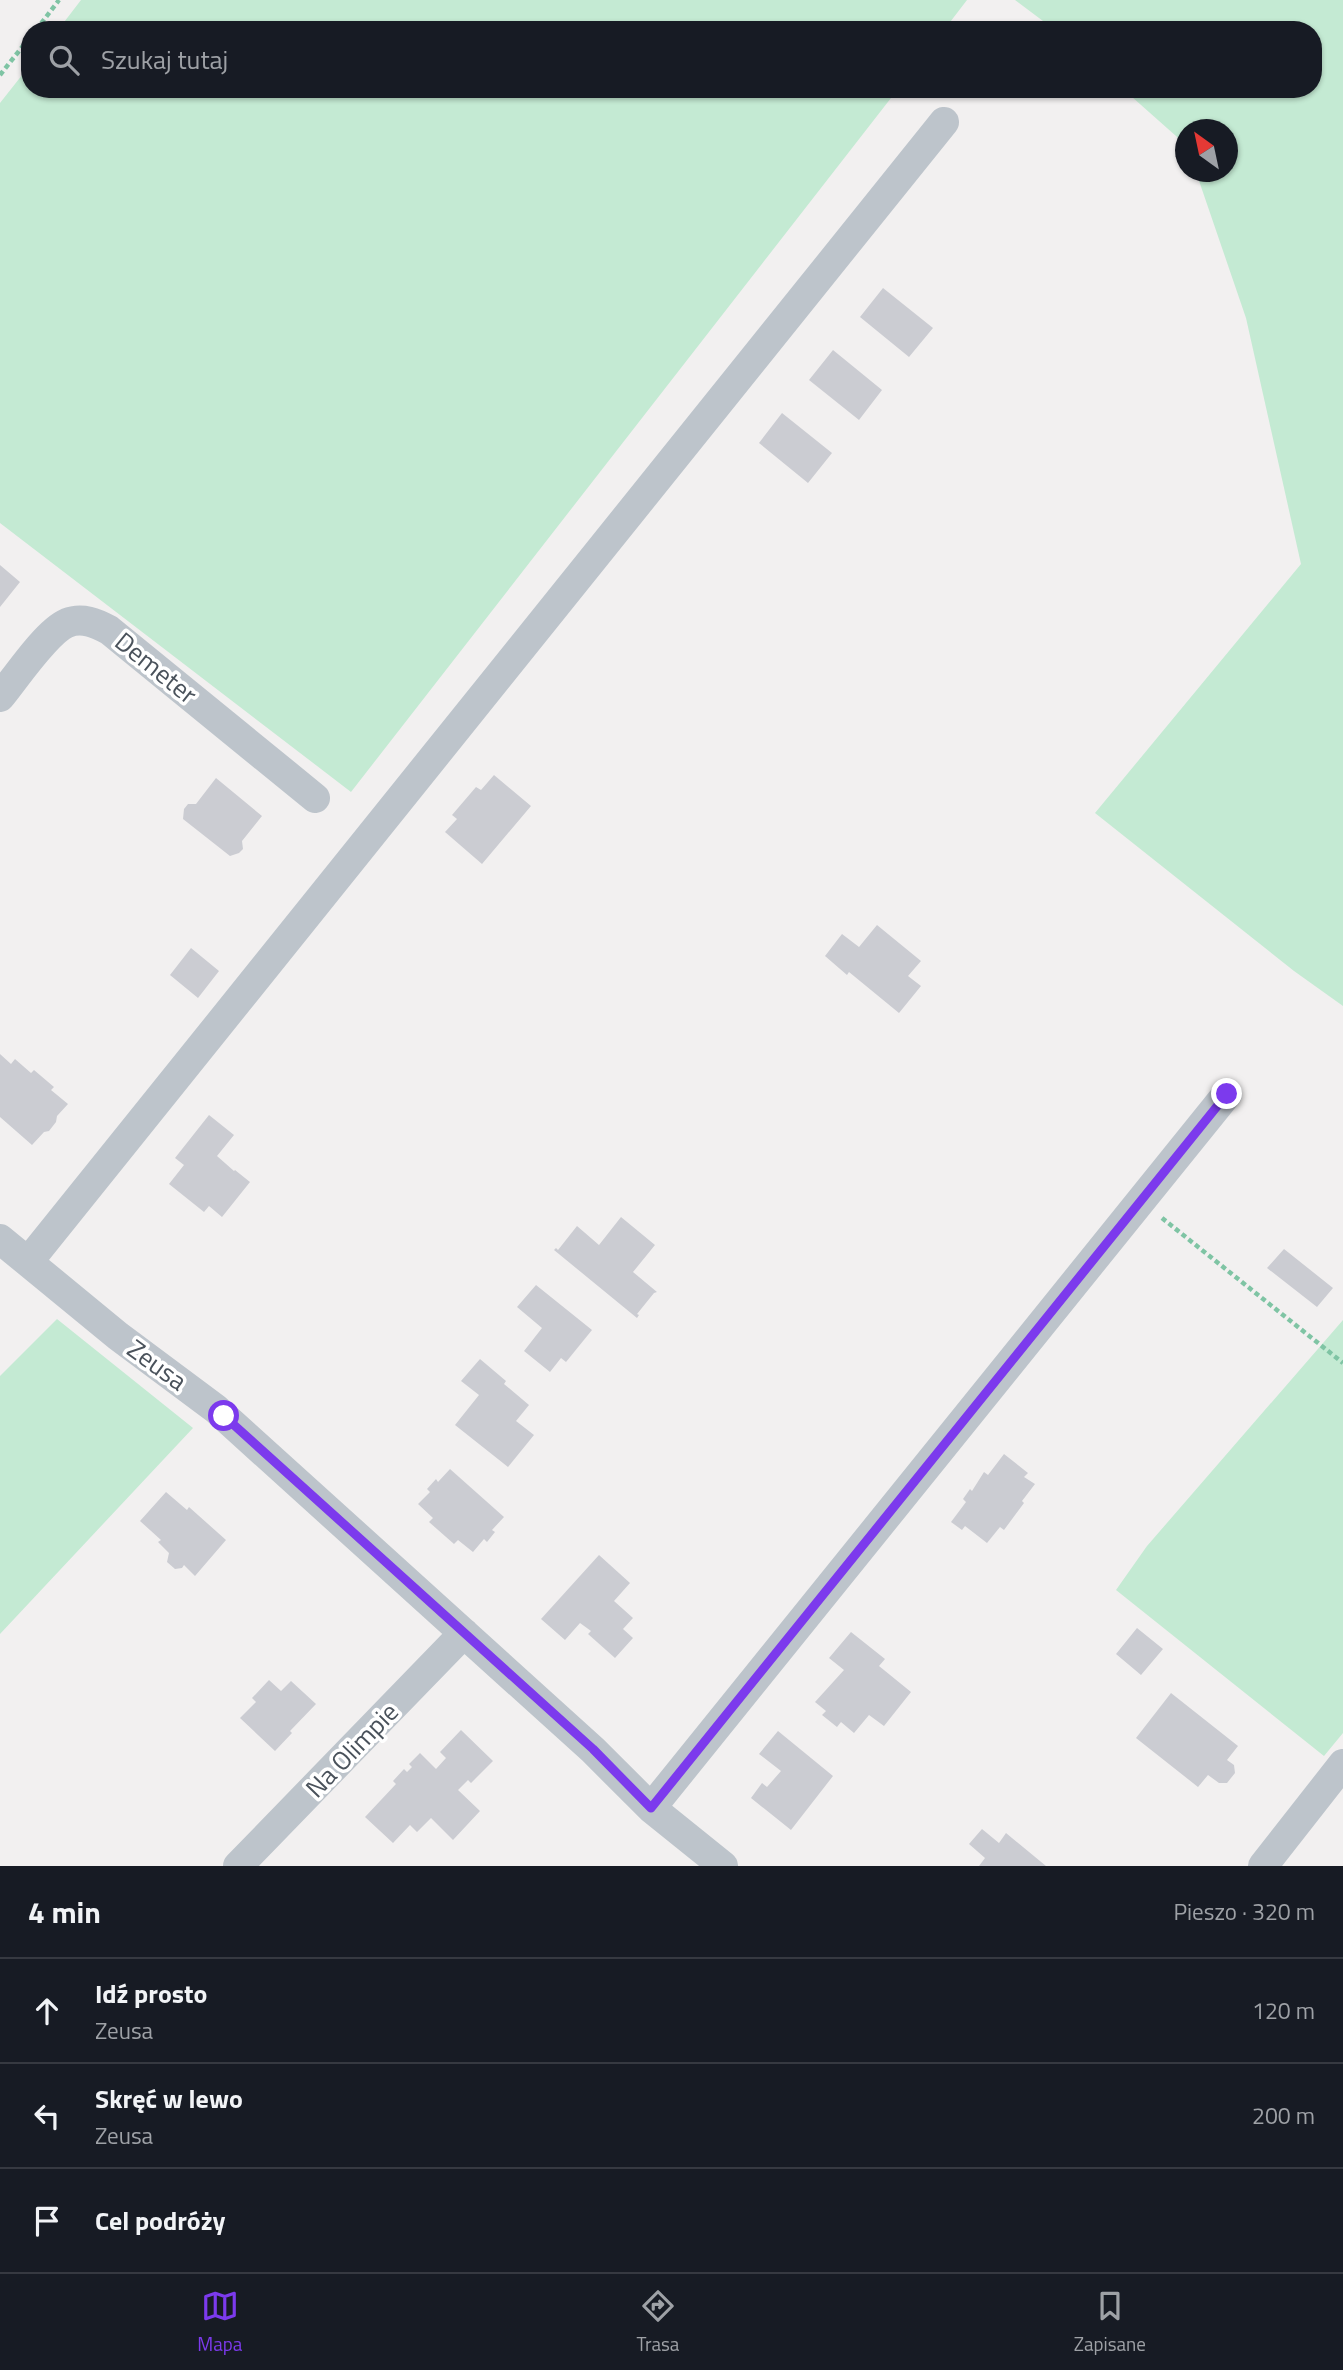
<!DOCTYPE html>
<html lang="pl">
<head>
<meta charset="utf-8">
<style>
	body { margin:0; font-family:"Titillium Web",sans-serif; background:#242831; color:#f1f3f6 }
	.compass { position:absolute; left:1175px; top:119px; width:63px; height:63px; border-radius:50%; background:#171b24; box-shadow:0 2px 5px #0004; rotate:327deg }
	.stop { position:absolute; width:21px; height:21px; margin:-16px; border:5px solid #7c3aed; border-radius:50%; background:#fff }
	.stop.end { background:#7c3aed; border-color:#fff; box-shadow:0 2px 7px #0008 }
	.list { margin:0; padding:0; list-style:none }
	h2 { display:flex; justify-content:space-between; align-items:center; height:91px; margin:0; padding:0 28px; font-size:30px }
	h2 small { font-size:23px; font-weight:400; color:#9ea1a6 }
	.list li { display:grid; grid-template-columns:46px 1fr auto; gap:21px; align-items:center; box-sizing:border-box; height:105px; padding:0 28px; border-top:2px solid #363941 }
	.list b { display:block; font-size:26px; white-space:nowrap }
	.list p { margin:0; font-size:23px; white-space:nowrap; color:#9ea1a6 }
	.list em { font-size:23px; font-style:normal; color:#9ea1a6 }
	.icon { flex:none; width:38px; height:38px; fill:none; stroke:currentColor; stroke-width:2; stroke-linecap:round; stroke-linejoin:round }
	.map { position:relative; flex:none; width:1343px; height:1866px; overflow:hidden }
	.search { position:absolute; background:#171b24; box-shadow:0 2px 5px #0004; left:21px; right:21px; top:21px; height:77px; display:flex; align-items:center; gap:18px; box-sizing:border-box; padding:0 24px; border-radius:28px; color:#9ea1a6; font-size:26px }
	.sheet { height:406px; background:#171b24 }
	nav { display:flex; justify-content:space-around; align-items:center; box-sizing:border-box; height:98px; border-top:2px solid #363941; background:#171b24; font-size:19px; color:#9ea1a6 }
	nav a { display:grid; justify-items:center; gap:4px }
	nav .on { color:#7c3aed }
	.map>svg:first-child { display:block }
	.green { fill:#c4ead3 }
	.building { fill:#cbccd2 }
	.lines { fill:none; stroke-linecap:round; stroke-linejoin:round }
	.path { stroke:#7fc4a4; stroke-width:4.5; stroke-dasharray:5 3.5; stroke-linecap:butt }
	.minor { stroke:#bdc4cb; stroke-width:30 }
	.route { stroke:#7c3aed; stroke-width:9 }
	.labels { text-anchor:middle; stroke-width:7; stroke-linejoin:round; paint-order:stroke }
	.street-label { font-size:26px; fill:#4a525b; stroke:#fff }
</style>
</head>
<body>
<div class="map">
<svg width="1343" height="1866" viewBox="0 0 1343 1866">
	<rect width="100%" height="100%" fill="#f2f0f0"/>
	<path class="green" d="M81 0H967L944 30H58Z
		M1015 0H1343V1006L1294 971 1095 813 1301 564 1246 318 1196 172H1228V130H1186L1185 144 1123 89H1313V30H1055Z
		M30 65V89H898L351 792 0 523V103Z
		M57 1319 193 1428 0 1634V1376Z
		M1343 1320V1733L1324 1756 1116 1590 1147 1546Z"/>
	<path class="building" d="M883 288 933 328 909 357 860 317Z
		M833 350 882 390 859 420 809 380Z
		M782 413 832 453 808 483 759 443Z
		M0 565 20 582 0 607Z
		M494 775 531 806 482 864 445 832 457 819 452 815 476 787 481 790Z
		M216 778 262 816 242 841 243 849 239 853 230 856 183 819 184 809 188 804H196Z
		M877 925 921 961 908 976 921 986 899 1013 849 972 847 975 825 956 842 934 859 947Z
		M191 948 219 971 198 998 170 975Z
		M0 1054 11 1064 15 1059 31 1073 34 1070 54 1087 51 1090 68 1104 57 1116 56 1122 49 1131 44 1132 32 1145 0 1117Z
		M209 1115 234 1135 217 1156 234 1171 235 1170 250 1182 222 1217 209 1206 204 1212 169 1184 184 1165 175 1158Z
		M621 1217 655 1245 633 1272 657 1292 654 1293 637 1314 639 1315 637 1318 554 1250 556 1248 558 1250 577 1226 599 1245Z
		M1284 1249 1333 1288 1317 1307 1267 1268Z
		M536 1285 592 1330 566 1362 561 1358 550 1372 524 1351 542 1328 517 1307Z
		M480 1359 506 1381 504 1384 529 1405 516 1421 534 1435 508 1467 455 1425 479 1395 461 1381Z
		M1004 1454 1028 1473 1024 1477 1035 1484 1022 1501 1024 1503 1004 1530 1000 1527 987 1543 965 1526 962 1530 951 1522 966 1502 963 1499 970 1489 972 1491 984 1472 988 1475Z
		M450 1469 504 1517 492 1530 495 1532 487 1542 484 1539 473 1552 458 1540 454 1544 429 1522 433 1518 418 1504 430 1492 427 1489 436 1479 438 1482Z
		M166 1492 187 1510 189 1507 226 1540 195 1576 184 1565 182 1568 175 1569 167 1562 169 1553 158 1542 161 1540 140 1521Z
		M599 1555 630 1583 614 1601 633 1618 623 1629 633 1638 615 1658 588 1634 591 1631 580 1623 565 1640 541 1619Z
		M1137 1628 1163 1649 1141 1675 1116 1654Z
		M851 1632 885 1659 879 1666 911 1692 884 1726 869 1715 854 1733 841 1722 837 1727 822 1715 826 1711 815 1702 844 1670 829 1658Z
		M269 1680 281 1691 291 1681 316 1704 290 1731 292 1733 275 1751 240 1718 256 1702 252 1698Z
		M1171 1693 1238 1746 1227 1760 1234 1765 1235 1773 1227 1783H1219L1208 1775 1198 1787 1136 1738Z
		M461 1730 493 1761 471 1783 468 1780 458 1790 480 1811 453 1840 431 1818 417 1832 410 1825 393 1843 365 1817 396 1784 393 1781 404 1769 407 1772 412 1767 409 1764 420 1753 436 1769 446 1758 440 1752Z
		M778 1731 833 1776 791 1830 751 1798 762 1783 767 1787 781 1771 759 1754Z
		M982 1829 999 1843 1006 1833 1046 1866H979L985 1858 969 1844Z"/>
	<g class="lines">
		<path class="path" d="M36 30 59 0
			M0 75 30 37
			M1162 1218 1343 1363"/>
		<path class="minor" d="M0 697C15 679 46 632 67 623 82 617 96 623 109 630L315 798
			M0 1239 118 1336 216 1409 593 1750 651 1808 723 1866
			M28 1262 944 122
			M651 1808 1227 1094
			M238 1866 464 1633
			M1263 1866 1343 1764"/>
	</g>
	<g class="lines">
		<path class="route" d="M224 1416 593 1749 651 1808 1227 1094"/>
	</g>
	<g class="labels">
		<g class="street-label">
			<text transform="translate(156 668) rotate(39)" y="9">Demeter</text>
			<text transform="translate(157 1365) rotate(36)" y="9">Zeusa</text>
			<text transform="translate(352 1750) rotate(-46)" y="9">Na Olimpie</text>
		</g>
	</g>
</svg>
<svg class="compass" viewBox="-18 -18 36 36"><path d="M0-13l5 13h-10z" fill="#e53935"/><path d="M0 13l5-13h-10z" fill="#9ea1a6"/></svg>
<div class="stop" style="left:224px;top:1416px"></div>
<div class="stop end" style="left:1227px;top:1094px"></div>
<div class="search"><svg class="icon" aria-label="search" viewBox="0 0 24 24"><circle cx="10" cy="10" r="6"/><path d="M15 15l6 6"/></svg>Szukaj tutaj</div>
</div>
<section class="sheet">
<h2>4 min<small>Pieszo · 320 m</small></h2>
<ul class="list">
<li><svg class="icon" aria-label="ahead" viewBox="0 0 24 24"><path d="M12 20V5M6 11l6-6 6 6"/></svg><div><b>Idź prosto</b><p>Zeusa</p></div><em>120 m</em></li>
<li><svg class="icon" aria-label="left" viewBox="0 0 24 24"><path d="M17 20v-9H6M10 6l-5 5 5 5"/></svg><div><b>Skręć w lewo</b><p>Zeusa</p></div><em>200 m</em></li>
<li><svg class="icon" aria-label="arrive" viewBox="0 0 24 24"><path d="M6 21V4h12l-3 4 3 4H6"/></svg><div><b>Cel podróży</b></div></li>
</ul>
</section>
<nav>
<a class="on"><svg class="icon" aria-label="map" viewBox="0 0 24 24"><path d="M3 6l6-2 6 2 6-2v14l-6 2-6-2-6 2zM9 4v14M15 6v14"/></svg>Mapa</a>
<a><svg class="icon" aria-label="directions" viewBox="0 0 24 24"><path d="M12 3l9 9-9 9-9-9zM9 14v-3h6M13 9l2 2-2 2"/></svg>Trasa</a>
<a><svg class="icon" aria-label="saved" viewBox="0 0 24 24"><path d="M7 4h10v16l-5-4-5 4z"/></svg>Zapisane</a>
</nav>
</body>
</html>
